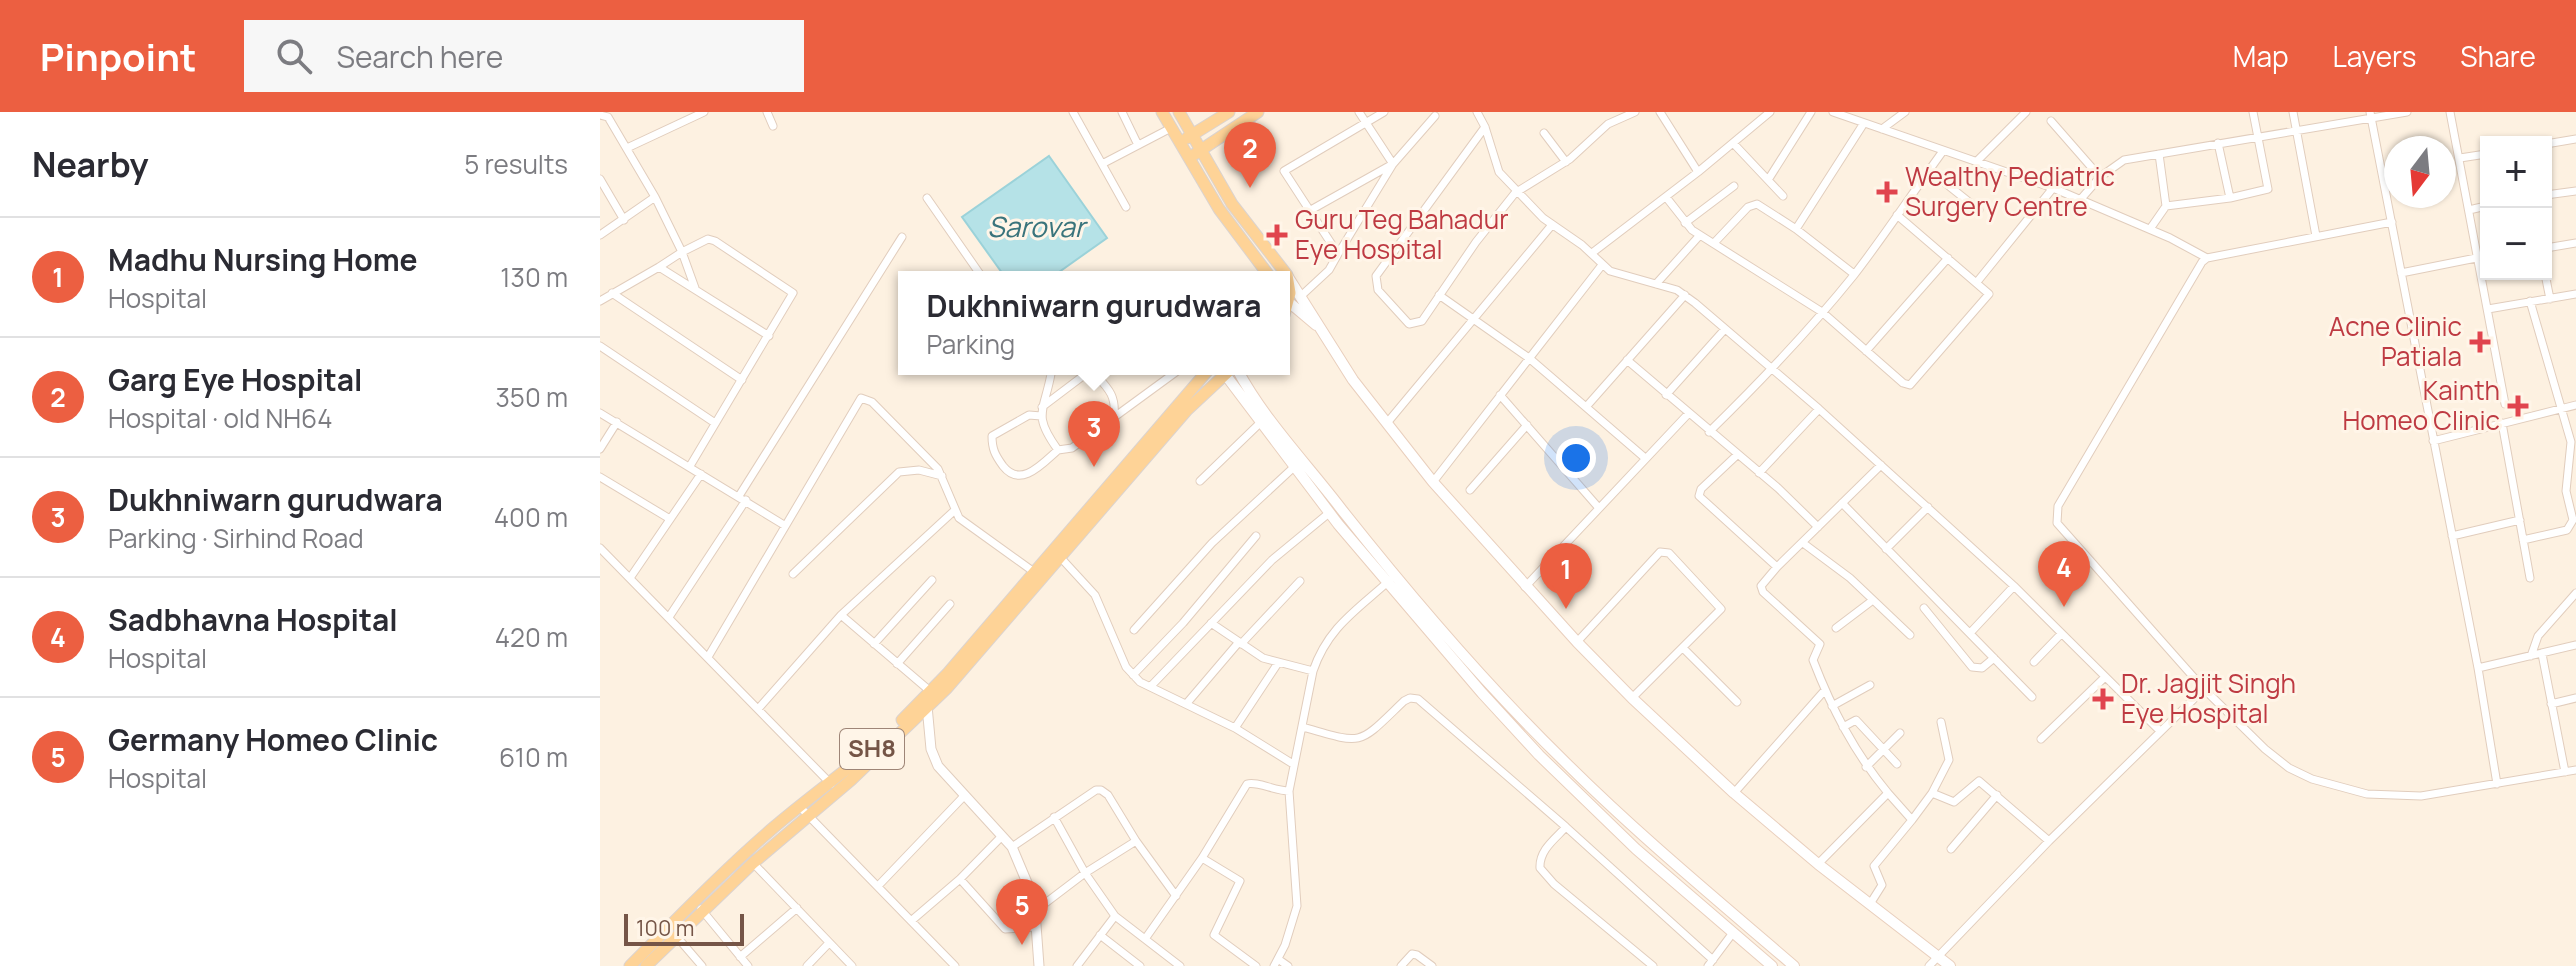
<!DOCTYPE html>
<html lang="en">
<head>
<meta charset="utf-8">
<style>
	body { margin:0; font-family:Manrope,sans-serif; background:#f7f7f7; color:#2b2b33 }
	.controls { position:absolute; right:24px; top:24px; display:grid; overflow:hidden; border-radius:0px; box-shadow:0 2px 6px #0004 }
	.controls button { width:72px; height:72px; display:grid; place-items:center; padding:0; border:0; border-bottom:2px solid #e1e1e2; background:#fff; color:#2b2b33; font:40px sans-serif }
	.compass { position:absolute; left:1784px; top:24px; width:72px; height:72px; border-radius:50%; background:#fff; box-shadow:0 2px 6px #0004; rotate:196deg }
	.scale { position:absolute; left:24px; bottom:20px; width:120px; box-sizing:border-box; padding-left:8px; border:4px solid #755547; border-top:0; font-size:22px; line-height:28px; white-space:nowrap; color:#755547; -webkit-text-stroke:6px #fff5e8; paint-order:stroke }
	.you { position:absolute; left:976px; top:346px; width:28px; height:28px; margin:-20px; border:6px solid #fff; border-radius:50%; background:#1a73e8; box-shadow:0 0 0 12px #1a73e833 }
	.badge { display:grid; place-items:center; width:52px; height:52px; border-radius:50%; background:#ec5f41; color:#fff; font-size:26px; font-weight:700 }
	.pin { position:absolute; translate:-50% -66px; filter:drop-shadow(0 2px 4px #0008) }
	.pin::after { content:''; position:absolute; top:42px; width:28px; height:24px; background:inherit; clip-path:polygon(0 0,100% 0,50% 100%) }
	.popup { position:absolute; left:298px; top:159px; width:392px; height:104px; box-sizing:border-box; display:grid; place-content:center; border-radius:0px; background:#fff; filter:drop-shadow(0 2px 6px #0005); font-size:26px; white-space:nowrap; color:#7c7c81 }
	.popup b { font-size:30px; color:#2b2b33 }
	.popup::after { content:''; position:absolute; left:50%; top:100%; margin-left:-16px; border:16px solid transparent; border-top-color:#fff }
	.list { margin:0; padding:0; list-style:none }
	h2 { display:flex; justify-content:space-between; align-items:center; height:104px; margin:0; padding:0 32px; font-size:34px }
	h2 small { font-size:26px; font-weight:400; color:#7c7c81 }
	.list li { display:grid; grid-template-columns:52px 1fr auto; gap:24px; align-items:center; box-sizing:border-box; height:120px; padding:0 32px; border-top:2px solid #e1e1e2 }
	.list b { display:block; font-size:30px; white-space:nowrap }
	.list p { margin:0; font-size:26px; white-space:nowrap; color:#7c7c81 }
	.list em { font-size:26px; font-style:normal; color:#7c7c81 }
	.icon { flex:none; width:44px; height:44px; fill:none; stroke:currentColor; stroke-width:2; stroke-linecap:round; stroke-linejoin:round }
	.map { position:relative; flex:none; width:1976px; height:854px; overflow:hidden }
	header { display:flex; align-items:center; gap:48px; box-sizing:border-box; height:112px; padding:0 40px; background:#ec5f41; color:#fff }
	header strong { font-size:38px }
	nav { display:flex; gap:44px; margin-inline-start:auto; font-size:28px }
	.search { width:560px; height:72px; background:#f7f7f7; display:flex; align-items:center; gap:20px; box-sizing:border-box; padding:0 28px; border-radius:0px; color:#7c7c81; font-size:30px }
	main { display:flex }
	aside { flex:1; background:#fff }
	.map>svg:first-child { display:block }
	.water { fill:#b5e2e7; stroke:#9bd2d9; stroke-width:2 }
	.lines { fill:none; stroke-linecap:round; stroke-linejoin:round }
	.minor-casing { stroke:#e1cdbd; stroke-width:9 }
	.tertiary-casing { stroke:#e1cdbd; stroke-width:11 }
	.secondary-casing { stroke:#e9cfbd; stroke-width:12 }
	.primary-casing { stroke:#dbd3cf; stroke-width:13 }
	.minor { stroke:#fff; stroke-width:7 }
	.tertiary { stroke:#fff; stroke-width:9 }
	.secondary { stroke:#fff; stroke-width:10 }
	.primary { stroke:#fed397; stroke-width:11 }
	.health-dot { fill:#e0444e; stroke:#fff5e8; stroke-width:3 }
	.labels { text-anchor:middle; stroke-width:6; stroke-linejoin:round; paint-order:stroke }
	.shield { fill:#fff5e8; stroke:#9e8577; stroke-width:2 }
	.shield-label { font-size:24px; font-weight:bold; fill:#755547 }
	.health-label { font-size:26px; fill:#be3a42; stroke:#fff5e8; text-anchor:start }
	.water-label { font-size:28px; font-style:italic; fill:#3a747c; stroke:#fff5e8 }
</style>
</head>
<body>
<header>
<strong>Pinpoint</strong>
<div class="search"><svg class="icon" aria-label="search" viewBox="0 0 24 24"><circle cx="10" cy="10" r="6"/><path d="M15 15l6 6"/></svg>Search here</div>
<nav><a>Map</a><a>Layers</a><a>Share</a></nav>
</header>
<main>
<aside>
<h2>Nearby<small>5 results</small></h2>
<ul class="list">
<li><span class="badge">1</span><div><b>Madhu Nursing Home</b><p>Hospital</p></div><em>130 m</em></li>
<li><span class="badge">2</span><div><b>Garg Eye Hospital</b><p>Hospital · old NH64</p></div><em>350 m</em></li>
<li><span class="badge">3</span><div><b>Dukhniwarn gurudwara</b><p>Parking · Sirhind Road</p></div><em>400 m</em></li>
<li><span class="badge">4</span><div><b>Sadbhavna Hospital</b><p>Hospital</p></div><em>420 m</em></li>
<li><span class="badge">5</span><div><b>Germany Homeo Clinic</b><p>Hospital</p></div><em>610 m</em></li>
</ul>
</aside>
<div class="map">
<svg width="1976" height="854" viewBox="0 0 1976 854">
	<rect width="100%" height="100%" fill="#fdf1e1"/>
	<path class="water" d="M449 44 507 126 452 165H405L362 105Z"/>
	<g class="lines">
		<defs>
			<path id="minor" d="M167 0 173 14
				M473 0 526 95
				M522 0 538 33
				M759 0 793 52
				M784 0 684 59 738 142 793 52 835 4
				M877 0 885 15 899 60 943 106 982 133 1010 159 1077 178 1095 191 1219 297 1414 474 1560 619
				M1060 0 1098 60
				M1233 0 1453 76 1570 126 1607 146
				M1693 0 1716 124
				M1770 0 1878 556 1897 672
				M1850 0 1905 292
				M0 3 8 5 55 85 82 140 108 127 115 129 193 181 90 354
				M1451 9 1500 65
				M885 15 776 164 778 178 809 212 822 209 876 130 915 81 970 47 1008 12 1035 0
				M1282 17 1305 0
				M944 21 966 50
				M1133 31 1183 84
				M1618 31 1630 86
				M1946 32 1976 27
				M27 36 104 0
				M1860 46 1886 42
				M1377 49 1426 0
				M502 52 571 16
				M1329 58 1379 98
				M0 67 24 108
				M1168 68 1211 0
				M1946 83 1976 79
				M1066 85 1092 118 1222 200 1303 271 1310 273 1389 182 1297 103
				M327 86 382 165
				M1480 88 1500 65 1524 48 1807 0
				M1566 94 1630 86 1668 77 1653 0
				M1869 98 1886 94
				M709 99 791 53
				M1792 110 1607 146 1602 150 1458 394 1457 411 1604 577 1665 637 1689 656 1712 667 1767 682 1821 684 1976 658
				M1085 111 1134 74
				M1196 117 1264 11
				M1550 117 1566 94 1559 42
				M0 123 55 85
				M1114 131 1148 95 1157 92 1196 117 1254 162
				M1946 136 1976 131
				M992 141 1098 60 1170 0
				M59 155 82 140 95 176
				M1801 161 1886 144
				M1945 162 1950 187
				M1377 170 1453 76
				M1056 172 1100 123
				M12 181 142 268
				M839 183 929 246 1045 346
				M701 184 729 158 738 142
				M0 189 59 155 169 224
				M1888 197 1976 182
				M0 234 115 311
				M1266 239 1348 146
				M1027 248 1178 376 1218 415
				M447 257 451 262C444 300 432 302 458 338L472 336 580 257
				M900 283 998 395
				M1066 283 1125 217
				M442 295 483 264 496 263C510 278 516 285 514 305
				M986 295 1085 183
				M0 301 184 413
				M441 304 429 303 392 324C392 337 395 343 403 354 421 377 443 351 458 338
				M787 311 951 114
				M1902 311 1930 466
				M1109 320C1160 270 1209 219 1254 163 1285 123 1313 80 1343 39
				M1833 329 1976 293
				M0 337 17 310
				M1137 343 1101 377 1099 384 1177 455
				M1159 361 1219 297
				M0 365 70 407
				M600 369 660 311
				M833 370 1002 153
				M870 378 927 313
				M139 384 302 125
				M1242 391 1432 585
				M1852 424 1920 408
				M1923 428 1967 418 1973 408 1966 379 1971 330 1930 189
				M1203 431 1250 466 1310 523
				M0 436 231 672
				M1286 437 1328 395
				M461 446 495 483 526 555 540 570 635 616 693 652
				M193 462 299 360 319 358 342 364
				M30 466 101 362
				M925 475 1088 302
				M1324 496 1372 555 1382 556 1394 546
				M69 505 146 388
				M611 511 663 546 713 559
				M1236 516 1273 488
				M534 518 612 431 694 355
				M1371 520 1414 474
				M977 530 1060 440 1069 441 1121 497 1032 586
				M274 532 332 468
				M641 532 700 469
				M1083 536 1137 590
				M1942 542 1965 660
				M1931 544 1938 524 1976 481
				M108 545 261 286 272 290 338 357 359 406 434 460
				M1434 550 1461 522
				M297 552 350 492
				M1878 556 1976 533
				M533 563 583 511 656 424
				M551 574 672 448 729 401
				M330 579 241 503 355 398
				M587 591 639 530
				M1951 592 1976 586
				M1232 594 1270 573
				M158 597 241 503
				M703 615C765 633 757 634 804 589L810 586 818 587 966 715 1113 848
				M1243 615 1256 608 1297 652
				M635 616 678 551
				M1441 627 1505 565
				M1266 655 1300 621
				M1134 681 1225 578
				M1332 681 1354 690 1379 669 1449 729
				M200 695 355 854
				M454 705 485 761 515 804 580 854
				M1312 708 1332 681 1349 648 1341 610
				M966 715C955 727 939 738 940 756L954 772 1053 854
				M412 735 496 678H501L508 683 536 729 576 784
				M1351 737 1397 683
				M602 746 640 769 614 823 656 854
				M153 751 252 854
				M1218 752 1288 681C1254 640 1232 597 1213 548L1220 532 1163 480 1161 474 1177 455 1281 353
				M360 767 405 817 436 815
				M278 774 365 683
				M1270 792 1282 773 1274 754 1312 708 1288 681
				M101 797 148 854
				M435 799 485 761 536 729
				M311 809 360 767 402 724
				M500 823 540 854
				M77 825 102 854
				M545 827 602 746 647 672C657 669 675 679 689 679
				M140 845 197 796
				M678 847 688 854
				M207 854 229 831
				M477 854 515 804
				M674 854 685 833 697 794 689 679 713 559C728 515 757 498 790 468
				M801 854 812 842 817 843 832 854
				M1108 854 1132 822
				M1329 854 1449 729 1604 577"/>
			<path id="tertiary" d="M327 594 331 637 338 654 412 735 428 773 435 799 439 854"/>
			<path id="secondary" d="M688 165 753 268 833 370 977 530 1032 586 1134 681 1218 752 1350 854
				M684 186 716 213
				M621 257 738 412 882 581 939 643 1036 737 1172 854
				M637 257C664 308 707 352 742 398 811 485 883 570 963 648 1036 721 1116 787 1194 854"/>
			<path id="primary" d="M562 0 619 97 670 165
				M579 0 632 92 687 163 690 181 684 203
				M587 26 629 0
				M595 42 658 0
				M302 608 348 561 609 257
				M30 854C77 807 123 759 173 716 209 685 248 658 284 626
				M46 854 153 751 251 668 347 576 587 298 631 257"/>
		</defs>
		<use href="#minor" class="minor-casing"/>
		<use href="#tertiary" class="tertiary-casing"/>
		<use href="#secondary" class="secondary-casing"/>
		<use href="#primary" class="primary-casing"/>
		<use href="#minor" class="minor"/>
		<use href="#tertiary" class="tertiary"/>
		<use href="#secondary" class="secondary"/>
		<use href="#primary" class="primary"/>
	</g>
	<g class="health-dot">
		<path d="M1283 68h8v8h8v8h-8v8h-8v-8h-8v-8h8z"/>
		<path d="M673 111h8v8h8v8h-8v8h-8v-8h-8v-8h8z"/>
		<path d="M1876 218h8v8h8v8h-8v8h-8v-8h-8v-8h8z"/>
		<path d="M1914 282h8v8h8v8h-8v8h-8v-8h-8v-8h8z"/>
		<path d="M1499 575h8v8h8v8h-8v8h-8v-8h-8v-8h8z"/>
	</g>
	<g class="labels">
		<rect class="shield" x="240" y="617" width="64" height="40" rx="6"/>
		<g class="shield-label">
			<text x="272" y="645">SH8</text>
		</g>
		<g class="health-label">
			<text x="1305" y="74">Wealthy Pediatric<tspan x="1305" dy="30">Surgery Centre</tspan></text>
			<text x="695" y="117">Guru Teg Bahadur<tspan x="695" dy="30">Eye Hospital</tspan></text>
			<text x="1862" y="224" text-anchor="end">Acne Clinic<tspan x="1862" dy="30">Patiala</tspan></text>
			<text x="1900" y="288" text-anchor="end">Kainth<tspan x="1900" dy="30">Homeo Clinic</tspan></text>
			<text x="1521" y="581">Dr. Jagjit Singh<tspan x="1521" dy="30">Eye Hospital</tspan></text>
		</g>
		<g class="water-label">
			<text x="436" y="125">Sarovar</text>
		</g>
	</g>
</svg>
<div class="controls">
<button>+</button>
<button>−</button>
</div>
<svg class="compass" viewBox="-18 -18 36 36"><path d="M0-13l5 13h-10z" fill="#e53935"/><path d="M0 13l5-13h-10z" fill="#7c7c81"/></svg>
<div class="scale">100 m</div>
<div class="you"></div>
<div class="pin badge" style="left:966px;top:497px">1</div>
<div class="pin badge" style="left:650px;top:76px">2</div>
<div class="pin badge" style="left:494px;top:355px">3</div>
<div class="popup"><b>Dukhniwarn gurudwara</b>Parking</div>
<div class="pin badge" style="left:1464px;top:495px">4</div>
<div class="pin badge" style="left:422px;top:833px">5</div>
</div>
</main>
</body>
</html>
